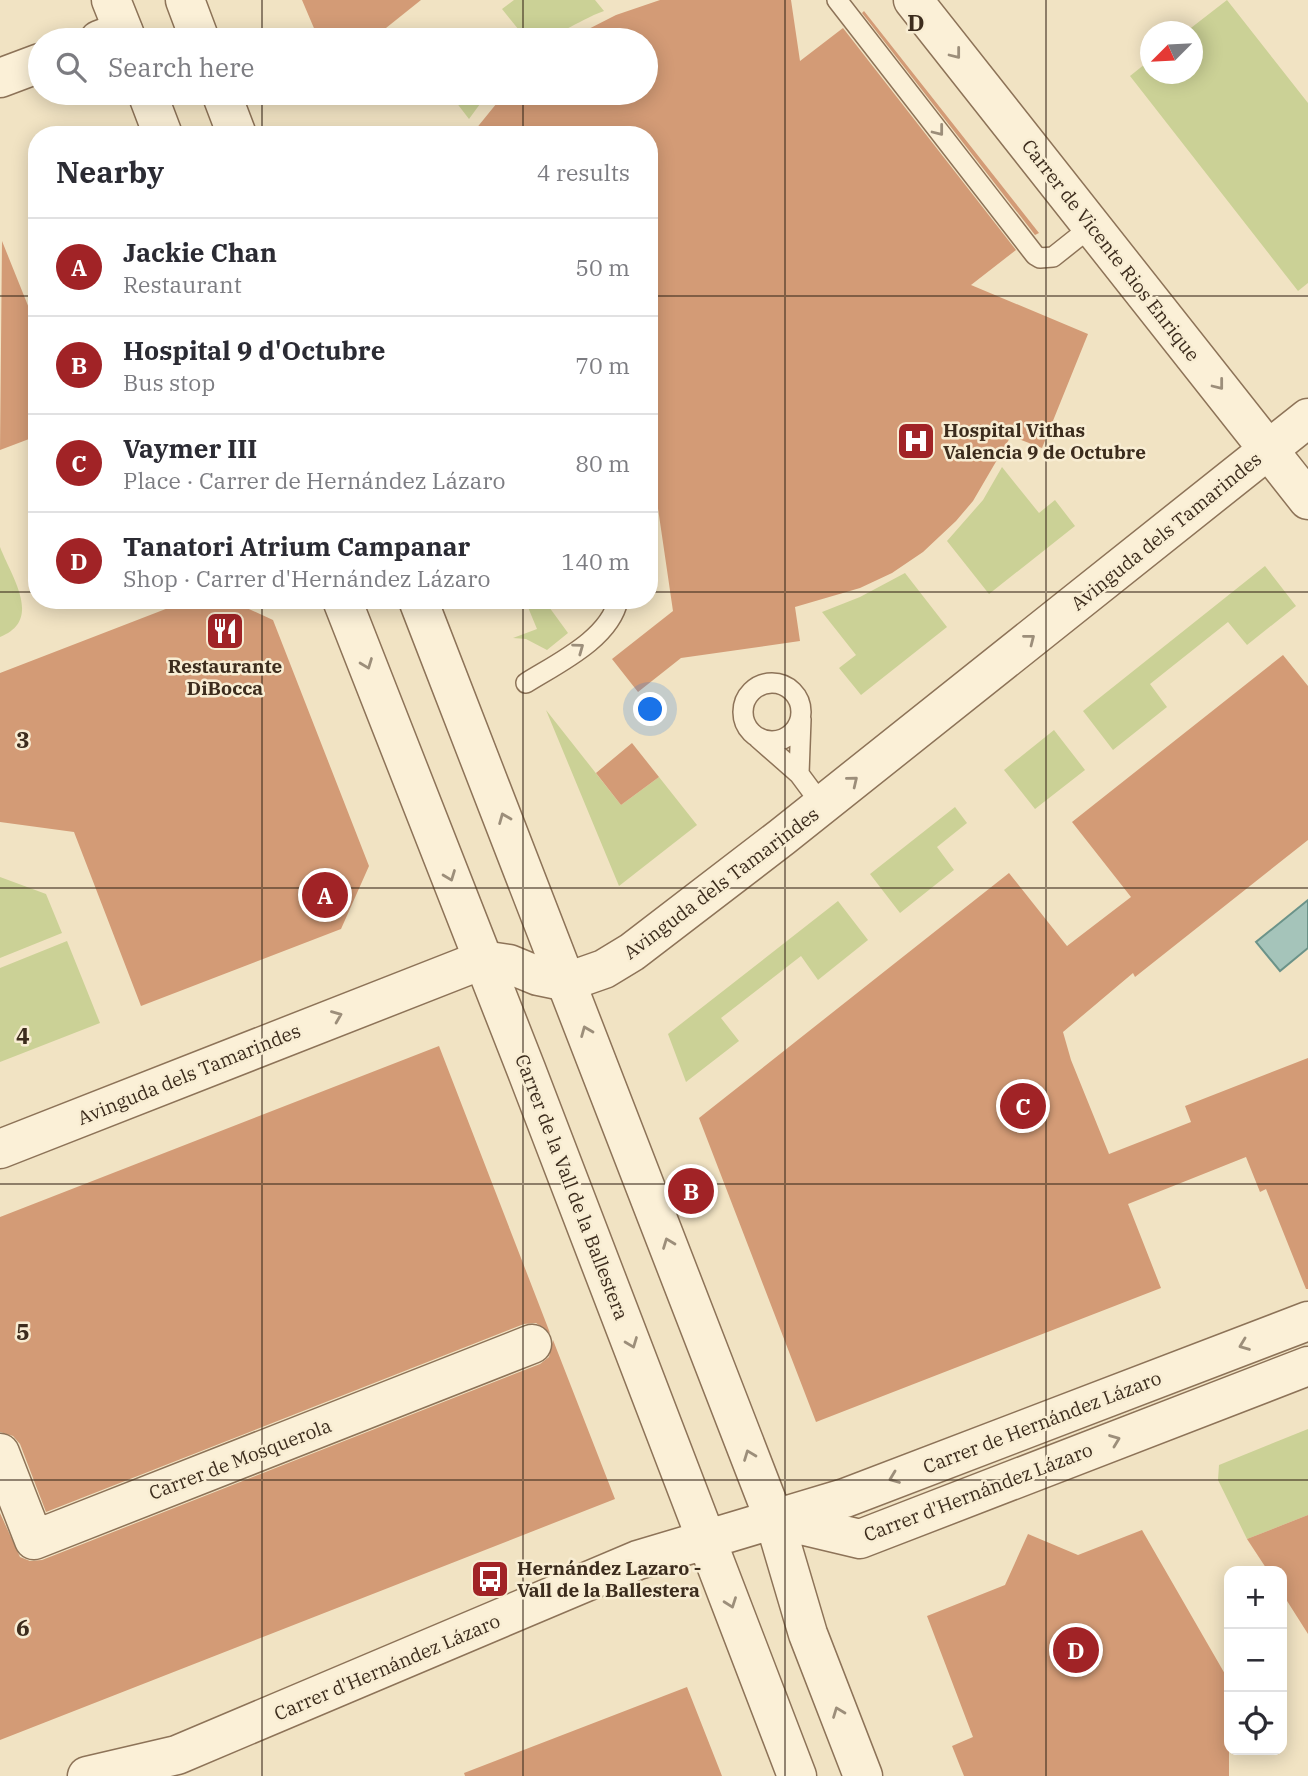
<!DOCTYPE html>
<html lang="en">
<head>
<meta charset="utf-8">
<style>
	body { margin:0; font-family:"IBM Plex Serif",serif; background:#f2f2f3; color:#2b2b33 }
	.controls { position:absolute; right:21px; bottom:21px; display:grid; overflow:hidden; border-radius:14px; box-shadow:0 4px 18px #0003 }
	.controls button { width:63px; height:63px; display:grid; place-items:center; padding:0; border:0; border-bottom:2px solid #e1e1e2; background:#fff; color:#2b2b33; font:35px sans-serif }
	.compass { position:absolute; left:1140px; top:21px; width:63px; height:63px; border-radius:50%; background:#fff; box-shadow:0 4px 18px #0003; rotate:246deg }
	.you { position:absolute; left:651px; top:710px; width:24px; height:24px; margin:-18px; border:5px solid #fff; border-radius:50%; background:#1a73e8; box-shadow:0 0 0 10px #1a73e833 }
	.badge { display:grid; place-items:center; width:46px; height:46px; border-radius:50%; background:#a12326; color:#fff; font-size:23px; font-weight:700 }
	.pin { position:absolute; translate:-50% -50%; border:4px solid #fff; box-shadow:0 2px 7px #0006 }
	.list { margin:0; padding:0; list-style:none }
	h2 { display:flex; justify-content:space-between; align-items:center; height:91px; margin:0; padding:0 28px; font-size:30px }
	h2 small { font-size:23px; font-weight:400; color:#7c7c81 }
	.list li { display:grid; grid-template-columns:46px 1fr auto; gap:21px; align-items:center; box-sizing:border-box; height:98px; padding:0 28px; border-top:2px solid #e1e1e2 }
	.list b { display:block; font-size:26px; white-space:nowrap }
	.list p { margin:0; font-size:23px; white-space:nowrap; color:#7c7c81 }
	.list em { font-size:23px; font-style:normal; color:#7c7c81 }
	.icon { flex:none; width:38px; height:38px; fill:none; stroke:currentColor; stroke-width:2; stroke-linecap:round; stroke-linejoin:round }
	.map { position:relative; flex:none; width:1308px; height:1776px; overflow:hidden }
	.search { position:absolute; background:#fff; box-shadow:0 4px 18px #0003; left:28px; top:28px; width:630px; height:77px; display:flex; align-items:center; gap:18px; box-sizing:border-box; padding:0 24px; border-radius:38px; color:#7c7c81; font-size:26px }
	.panel { position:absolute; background:#fff; box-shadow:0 4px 18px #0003; left:28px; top:126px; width:630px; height:483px; border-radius:28px }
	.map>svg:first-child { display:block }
	.green { fill:#cbd196 }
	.water { fill:#a5c4ba; stroke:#6b9389; stroke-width:2 }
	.building { fill:#d39b76 }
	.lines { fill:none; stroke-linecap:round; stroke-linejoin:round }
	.service-casing { stroke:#8d7358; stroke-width:22 }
	.minor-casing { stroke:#8d7358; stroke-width:41 }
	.tertiary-casing { stroke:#8d7358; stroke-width:41 }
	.service { stroke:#fbf0d7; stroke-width:19 }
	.minor { stroke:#fbf0d7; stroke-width:38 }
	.tertiary { stroke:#fbf0d7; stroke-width:38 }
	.oneway { stroke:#9c8e7a }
	.grid { fill:none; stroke:#3c2c1d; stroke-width:2; stroke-opacity:0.55 }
	.labels { text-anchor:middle; stroke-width:5; stroke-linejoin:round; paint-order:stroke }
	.street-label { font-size:19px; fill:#3c2c1d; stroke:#f8edd3 }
	.poi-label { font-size:19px; font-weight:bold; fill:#3c2c1d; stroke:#f8edd3; text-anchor:start }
	.grid-label { font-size:23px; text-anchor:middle; font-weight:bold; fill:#3c2c1d; stroke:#f8edd3; stroke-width:5; stroke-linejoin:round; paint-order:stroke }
</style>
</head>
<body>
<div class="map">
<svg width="1308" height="1776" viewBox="0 0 1308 1776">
	<rect width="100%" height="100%" fill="#f1e3c3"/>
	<path class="green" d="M514 0H595L604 11C576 21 556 40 527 40L502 9Z
		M1227 0 1308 103V283L1298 291 1130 76 1150 60V74H1192V32L1187 31Z
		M449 93H488L469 119Z
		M1002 467 1039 513 1055 500 1075 526 989 594 947 541 983 500Z
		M0 547C12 578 43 620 0 637Z
		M1265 566 1296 606 1247 645 1228 622 1150 684 1167 707 1113 750 1083 711Z
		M905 573 947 627 861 695 839 668 856 655 822 612 860 597Z
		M525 600H544L568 633 547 650 526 639 513 638 537 629Z
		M546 710 621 805 659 777 697 825 619 886Z
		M1054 730 1085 770 1035 809 1004 770Z
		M955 807 967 823 937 847 954 870 900 913 870 874Z
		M0 877 46 894 62 933 0 958Z
		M838 901 868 940 818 980 801 956 721 1018 739 1041 686 1082 668 1034Z
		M67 941 100 1023 0 1062V968Z
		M1308 1429V1515L1247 1539 1218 1480 1219 1465Z"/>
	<path class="water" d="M1308 900V948L1280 971 1256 942Z"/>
	<path class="building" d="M302 0H421L371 40H319Z
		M660 0H791L800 61 843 28 1016 250 971 285 1088 334 1042 448 1011 436 973 501 956 521 923 552 892 573 860 588 795 607 800 641 681 658 638 692 612 659 673 611 649 447V135H471L505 93H646V40H567L616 15Z
		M864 11 1039 233 1035 235 862 13Z
		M2 241 37 328V436L0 450Z
		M189 600H229L273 620 369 866 341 929 141 1006 74 832 0 822V673Z
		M1283 655 1308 686V840L1135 977 1133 973 1063 1032 1071 1060 1109 1154 1191 1122 1185 1106 1308 1058V1289H1306L1266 1189 1260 1192 1246 1157 1128 1204 1161 1288 816 1422 699 1118 1009 873 1067 946 1131 897 1072 822Z
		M632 743 659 777 621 805 596 773Z
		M439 1046 550 1333 536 1323 524 1324 46 1512 20 1444 13 1436 0 1432V1217Z
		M553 1340 615 1499 0 1740V1513L20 1557 30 1561 42 1560 540 1364 549 1357Z
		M1308 1515V1634L1282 1593V1571H1268L1247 1539Z
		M1142 1530 1229 1681V1776H964L952 1746 973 1737 927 1616 1005 1585 1028 1534 1078 1555Z
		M687 1687 722 1776H465L464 1773Z"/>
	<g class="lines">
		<defs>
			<path id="service" d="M837 0 1035 255 1040 258 1053 257 1092 226
				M743 712a29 29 0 1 1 58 0a29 29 0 1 1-58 0Z
				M526 683C556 664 610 639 618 600
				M758 738 799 774 822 805
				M799 774 801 719"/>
			<path id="minor" d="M913 0 1308 500
				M99 40 123 31
				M0 78 40 63
				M0 1149 482 960 509 964 538 976 567 982 604 969 632 952 782 837 1308 418
				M0 1453 34 1540 532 1344"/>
			<path id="tertiary" d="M111 0 127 40
				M185 0 200 40
				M147 93 163 135
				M221 93 237 135
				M342 600 526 1069 797 1776
				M418 600 774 1519 808 1634 863 1776
				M776 1519 860 1539 1308 1366
				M87 1776 177 1755 638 1560 845 1498 1308 1321"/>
		</defs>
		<use href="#service" class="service-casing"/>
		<use href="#minor" class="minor-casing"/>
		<use href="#tertiary" class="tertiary-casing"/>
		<use href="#service" class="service"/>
		<use href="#minor" class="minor"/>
		<use href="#tertiary" class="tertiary"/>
	</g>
	<defs><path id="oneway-chevron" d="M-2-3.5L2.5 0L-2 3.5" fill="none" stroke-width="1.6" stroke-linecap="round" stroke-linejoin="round" transform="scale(1.75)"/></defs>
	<g class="oneway">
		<use href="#oneway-chevron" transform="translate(956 54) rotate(52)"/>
		<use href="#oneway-chevron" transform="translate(939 131) rotate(52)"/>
		<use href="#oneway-chevron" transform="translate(1219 385) rotate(52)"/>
		<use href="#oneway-chevron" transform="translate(1030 639) rotate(-38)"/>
		<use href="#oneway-chevron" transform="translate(579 648) rotate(-36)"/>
		<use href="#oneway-chevron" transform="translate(367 664) rotate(69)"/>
		<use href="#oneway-chevron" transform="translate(853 781) rotate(-39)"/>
		<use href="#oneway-chevron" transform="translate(504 818) rotate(-112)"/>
		<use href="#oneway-chevron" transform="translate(450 876) rotate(69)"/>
		<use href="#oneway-chevron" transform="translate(337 1016) rotate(-22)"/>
		<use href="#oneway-chevron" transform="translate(586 1031) rotate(-112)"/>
		<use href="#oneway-chevron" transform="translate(668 1243) rotate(-111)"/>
		<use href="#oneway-chevron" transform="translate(632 1343) rotate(69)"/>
		<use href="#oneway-chevron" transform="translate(1244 1345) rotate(159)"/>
		<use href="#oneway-chevron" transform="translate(1115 1440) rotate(-21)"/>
		<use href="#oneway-chevron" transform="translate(749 1455) rotate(-111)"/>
		<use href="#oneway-chevron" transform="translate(894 1478) rotate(159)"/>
		<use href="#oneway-chevron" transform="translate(731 1603) rotate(70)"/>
		<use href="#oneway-chevron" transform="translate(838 1712) rotate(-111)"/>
	</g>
	<path class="grid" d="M262 0V40M523 0V40M785 0V1776M1046 0V1776M262 93V135M523 93V135M0 296H37M649 296H1308M0 592H37M649 592H1308M262 600V1776M523 600V1776M0 888H1308M0 1184H1308M0 1480H1308"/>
	<defs>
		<symbol id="hospital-square" viewBox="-11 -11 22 22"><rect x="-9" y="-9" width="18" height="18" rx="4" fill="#a12326" stroke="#f8edd3"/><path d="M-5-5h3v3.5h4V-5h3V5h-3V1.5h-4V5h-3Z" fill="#fff"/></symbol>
		<symbol id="restaurant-square" viewBox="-11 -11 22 22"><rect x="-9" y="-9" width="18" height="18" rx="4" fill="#a12326" stroke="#f8edd3"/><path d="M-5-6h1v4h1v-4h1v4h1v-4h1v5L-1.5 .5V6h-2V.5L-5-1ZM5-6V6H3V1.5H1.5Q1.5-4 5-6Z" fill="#fff"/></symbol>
		<symbol id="bus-square" viewBox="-11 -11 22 22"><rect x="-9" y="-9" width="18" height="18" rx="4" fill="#a12326" stroke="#f8edd3"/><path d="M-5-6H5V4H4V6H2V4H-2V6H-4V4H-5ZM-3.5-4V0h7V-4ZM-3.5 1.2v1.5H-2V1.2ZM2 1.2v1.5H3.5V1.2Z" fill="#fff"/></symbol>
	</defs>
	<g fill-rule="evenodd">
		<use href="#hospital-square" x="894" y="419" width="44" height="44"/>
		<use href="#restaurant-square" x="203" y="609" width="44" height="44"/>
		<use href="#bus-square" x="468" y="1557" width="44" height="44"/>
	</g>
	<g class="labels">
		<g class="street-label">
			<text transform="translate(1111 250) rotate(52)" y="7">Carrer de Vicente Rios Enrique</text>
			<text transform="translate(1166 531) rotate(-39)" y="7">Avinguda dels Tamarindes</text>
			<text transform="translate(721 883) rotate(-37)" y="7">Avinguda dels Tamarindes</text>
			<text transform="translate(189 1074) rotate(-22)" y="7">Avinguda dels Tamarindes</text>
			<text transform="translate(572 1187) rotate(69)" y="7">Carrer de la Vall de la Ballestera</text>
			<text transform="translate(1042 1422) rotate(-21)" y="7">Carrer de Hernández Lázaro</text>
			<text transform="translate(240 1459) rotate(-21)" y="7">Carrer de Mosquerola</text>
			<text transform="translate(978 1492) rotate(-21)" y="7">Carrer d'Hernández Lázaro</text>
			<text transform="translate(387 1667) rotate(-23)" y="7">Carrer d'Hernández Lázaro</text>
		</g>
		<g class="poi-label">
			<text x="943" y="437">Hospital Vithas<tspan x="943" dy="22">Valencia 9 de Octubre</tspan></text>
			<text x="225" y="673" text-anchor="middle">Restaurante<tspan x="225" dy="22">DiBocca</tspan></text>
			<text x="517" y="1575">Hernández Lazaro -<tspan x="517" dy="22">Vall de la Ballestera</tspan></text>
		</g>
	</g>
	<g class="grid-label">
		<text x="916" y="31">D</text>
		<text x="23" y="748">3</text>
		<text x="23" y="1044">4</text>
		<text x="23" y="1340">5</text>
		<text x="23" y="1636">6</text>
	</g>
</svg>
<div class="controls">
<button>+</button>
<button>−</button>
<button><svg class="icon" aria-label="locate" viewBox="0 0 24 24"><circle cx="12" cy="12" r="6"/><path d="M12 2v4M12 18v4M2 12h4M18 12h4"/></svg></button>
</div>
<svg class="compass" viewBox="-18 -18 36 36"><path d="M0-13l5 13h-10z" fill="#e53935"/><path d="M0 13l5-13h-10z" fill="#7c7c81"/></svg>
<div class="you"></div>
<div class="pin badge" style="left:325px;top:895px">A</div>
<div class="pin badge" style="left:691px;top:1191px">B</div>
<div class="pin badge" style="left:1023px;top:1106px">C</div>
<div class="pin badge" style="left:1076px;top:1650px">D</div>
<div class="search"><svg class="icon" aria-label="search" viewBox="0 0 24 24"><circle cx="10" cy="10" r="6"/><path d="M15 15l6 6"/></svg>Search here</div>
<section class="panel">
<h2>Nearby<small>4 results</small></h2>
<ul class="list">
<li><span class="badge">A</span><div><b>Jackie Chan</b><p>Restaurant</p></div><em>50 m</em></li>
<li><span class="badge">B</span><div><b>Hospital 9 d'Octubre</b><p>Bus stop</p></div><em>70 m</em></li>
<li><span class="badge">C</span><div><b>Vaymer III</b><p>Place · Carrer de Hernández Lázaro</p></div><em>80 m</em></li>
<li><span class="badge">D</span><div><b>Tanatori Atrium Campanar</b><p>Shop · Carrer d'Hernández Lázaro</p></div><em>140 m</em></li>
</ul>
</section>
</div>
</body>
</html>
